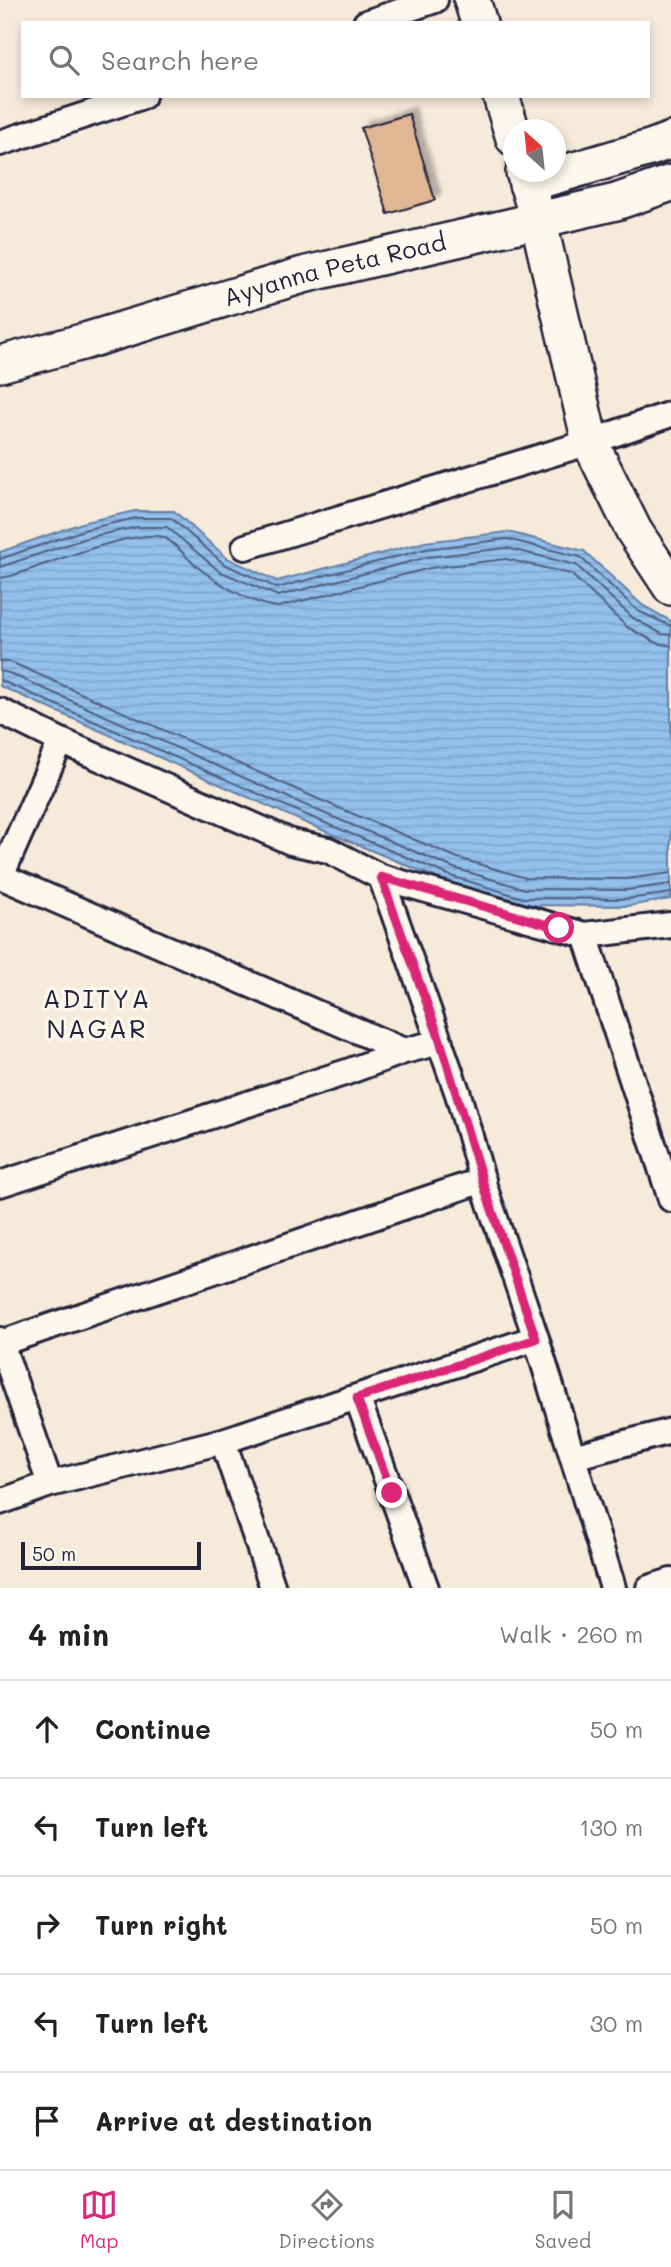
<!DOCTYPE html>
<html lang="en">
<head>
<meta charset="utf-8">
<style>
	body { margin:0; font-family:Mali,sans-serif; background:#f2f2f2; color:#222 }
	.compass { position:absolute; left:503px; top:119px; width:63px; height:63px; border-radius:50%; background:#fff; box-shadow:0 4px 10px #0003; rotate:333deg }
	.scale { position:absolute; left:21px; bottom:18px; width:180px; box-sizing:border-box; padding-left:7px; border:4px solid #22223b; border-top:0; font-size:19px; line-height:24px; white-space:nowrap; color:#22223b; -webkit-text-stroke:5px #fbf7ec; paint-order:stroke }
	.stop { position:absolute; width:21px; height:21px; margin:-16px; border:5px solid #db2777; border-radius:50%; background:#fff }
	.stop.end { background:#db2777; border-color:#fff; box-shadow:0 2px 7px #0008 }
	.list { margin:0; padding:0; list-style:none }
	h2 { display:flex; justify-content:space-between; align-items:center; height:91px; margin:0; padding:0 28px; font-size:30px }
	h2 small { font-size:23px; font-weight:400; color:#767676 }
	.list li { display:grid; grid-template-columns:46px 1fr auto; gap:21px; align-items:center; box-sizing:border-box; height:98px; padding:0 28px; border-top:2px solid #e0e0e0 }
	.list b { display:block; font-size:26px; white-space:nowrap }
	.list em { font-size:23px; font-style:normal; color:#767676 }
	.icon { flex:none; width:38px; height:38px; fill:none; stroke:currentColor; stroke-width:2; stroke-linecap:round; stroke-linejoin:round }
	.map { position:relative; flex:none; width:671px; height:1588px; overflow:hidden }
	.search { position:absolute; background:#fff; box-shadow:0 4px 10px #0003; left:21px; right:21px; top:21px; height:77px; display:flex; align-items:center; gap:18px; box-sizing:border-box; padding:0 24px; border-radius:0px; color:#767676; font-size:26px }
	.sheet { height:581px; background:#fff }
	nav { display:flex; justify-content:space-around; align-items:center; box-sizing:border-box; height:98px; border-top:2px solid #e0e0e0; background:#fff; font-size:19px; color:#767676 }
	nav a { display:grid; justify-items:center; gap:4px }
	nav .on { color:#db2777 }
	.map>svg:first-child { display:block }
	.water { fill:url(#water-rules); stroke:#6580a5; stroke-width:2 }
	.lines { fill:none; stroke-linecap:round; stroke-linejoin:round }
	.shore { stroke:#4f6182; stroke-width:2 }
	.building { fill:#e1b692; stroke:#22223b; stroke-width:2; filter:url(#shadow) }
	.street-casing { stroke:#22223b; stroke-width:30 }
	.secondary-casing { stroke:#22223b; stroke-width:40 }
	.street { stroke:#fbf7ec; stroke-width:24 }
	.secondary { stroke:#fbf7ec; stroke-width:35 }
	.route { stroke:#db2777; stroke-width:9 }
	.labels { text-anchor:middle; stroke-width:7; stroke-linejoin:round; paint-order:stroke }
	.street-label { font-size:24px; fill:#22223b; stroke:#fbf7ec }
	.neighbourhood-label { font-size:26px; letter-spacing:2px; fill:#22223b; stroke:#fbf7ec }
</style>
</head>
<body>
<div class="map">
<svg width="671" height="1588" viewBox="0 0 671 1588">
	<defs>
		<pattern id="water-rules" width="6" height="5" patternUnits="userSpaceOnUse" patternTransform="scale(1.75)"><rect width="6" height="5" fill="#92bfec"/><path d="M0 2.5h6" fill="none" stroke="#7ea4cb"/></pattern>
		<filter id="shadow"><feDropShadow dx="6" dy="-6" stdDeviation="2" flood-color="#0004"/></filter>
	</defs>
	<rect width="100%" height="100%" fill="#f6eada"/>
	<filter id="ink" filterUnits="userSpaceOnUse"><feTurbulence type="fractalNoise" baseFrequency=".0143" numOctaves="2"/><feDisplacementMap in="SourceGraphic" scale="14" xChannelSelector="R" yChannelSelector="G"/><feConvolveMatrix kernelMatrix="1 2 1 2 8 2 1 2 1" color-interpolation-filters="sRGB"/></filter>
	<g filter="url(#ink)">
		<path class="water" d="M135 511H174L227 558 277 581 425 542 508 532 584 551 642 605 671 621V899L628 906 522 905 449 883 308 824 0 686V552L85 522Z"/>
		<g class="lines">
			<path class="shore" d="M0 559 87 529 136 518H171L224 564 277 588 426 549 507 539 580 557 638 611 671 626
				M0 567 90 537 137 527H167L219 571 278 596 428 557 507 548 576 565 633 618 662 634 671 635
				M0 578 11 576C40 567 140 526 165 538 175 543 185 556 193 563 212 580 252 605 278 607L430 568 506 559 571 574 627 627 657 643 671 646
				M0 661 13 663 318 799 458 858 526 878 626 879 671 873
				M0 671 9 673 314 809 454 868 525 889 627 890 671 884
				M0 680 311 817 451 876 523 898 627 899 671 893"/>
		</g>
		<path class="building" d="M409 114 435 200 388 214 361 128Z"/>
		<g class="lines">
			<defs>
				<path id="street" d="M366 23 435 0
					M0 143 143 96
					M245 547 590 442 671 414
					M0 711 61 741 291 842 328 850 381 877 585 935 671 925
					M0 876 404 1051
					M1 876 61 741
					M381 877 458 1094 485 1189 536 1338 613 1588
					M585 935 671 1199
					M0 1184 347 1072 404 1051 440 1042
					M0 1340 50 1484
					M1 1343 483 1180
					M357 1397 426 1588
					M223 1441 273 1588
					M573 1457 671 1431
					M0 1502 50 1484 223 1441 536 1338
					M649 1588 671 1581"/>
				<g id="secondary">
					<path d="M472 0 479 23"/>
					<path d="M501 96 514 138"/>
					<path d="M524 172 538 219 590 442 634 531 671 587"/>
					<path d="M527 184 653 147 671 140"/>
					<path id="s1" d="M0 364 82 342 303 275 616 202 671 183"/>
				</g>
			</defs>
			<use href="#street" class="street-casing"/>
			<use href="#secondary" class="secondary-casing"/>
			<use href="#street" class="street"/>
			<use href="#secondary" class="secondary"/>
		</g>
	</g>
	<g class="lines" filter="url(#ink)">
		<path class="route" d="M392 1493 357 1398 536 1339 485 1189 439 1037 381 877 559 928"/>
	</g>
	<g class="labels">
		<g class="street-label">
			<text dy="8" stroke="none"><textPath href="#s1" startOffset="348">Ayyanna Peta Road</textPath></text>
		</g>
		<g class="neighbourhood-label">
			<text x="97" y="1008">ADITYA<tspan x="97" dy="30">NAGAR</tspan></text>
		</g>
	</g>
</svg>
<svg class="compass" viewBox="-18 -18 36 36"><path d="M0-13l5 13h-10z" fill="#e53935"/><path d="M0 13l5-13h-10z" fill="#767676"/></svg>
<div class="scale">50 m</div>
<div class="stop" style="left:559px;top:928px"></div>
<div class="stop end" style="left:392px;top:1493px"></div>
<div class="search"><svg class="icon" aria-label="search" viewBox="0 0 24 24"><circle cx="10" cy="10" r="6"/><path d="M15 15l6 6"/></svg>Search here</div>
</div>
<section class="sheet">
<h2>4 min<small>Walk · 260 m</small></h2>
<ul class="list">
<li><svg class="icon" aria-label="ahead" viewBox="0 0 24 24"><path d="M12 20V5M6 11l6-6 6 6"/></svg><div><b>Continue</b></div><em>50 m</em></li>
<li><svg class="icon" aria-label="left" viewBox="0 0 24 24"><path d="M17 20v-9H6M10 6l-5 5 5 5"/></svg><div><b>Turn left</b></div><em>130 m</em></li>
<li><svg class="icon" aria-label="right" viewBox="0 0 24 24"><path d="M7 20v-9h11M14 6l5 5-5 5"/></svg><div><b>Turn right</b></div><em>50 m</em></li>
<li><svg class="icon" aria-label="left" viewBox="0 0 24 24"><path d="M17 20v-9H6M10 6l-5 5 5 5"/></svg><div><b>Turn left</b></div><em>30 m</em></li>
<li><svg class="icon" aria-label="arrive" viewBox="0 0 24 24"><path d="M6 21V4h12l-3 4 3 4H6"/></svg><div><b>Arrive at destination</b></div></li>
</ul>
</section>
<nav>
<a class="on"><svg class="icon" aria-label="map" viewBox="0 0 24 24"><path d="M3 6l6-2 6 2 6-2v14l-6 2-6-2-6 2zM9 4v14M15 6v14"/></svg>Map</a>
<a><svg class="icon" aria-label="directions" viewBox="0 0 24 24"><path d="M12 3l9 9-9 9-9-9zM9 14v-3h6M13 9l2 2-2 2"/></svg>Directions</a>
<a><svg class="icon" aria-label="saved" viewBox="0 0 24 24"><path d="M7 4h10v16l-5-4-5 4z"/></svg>Saved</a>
</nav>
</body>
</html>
